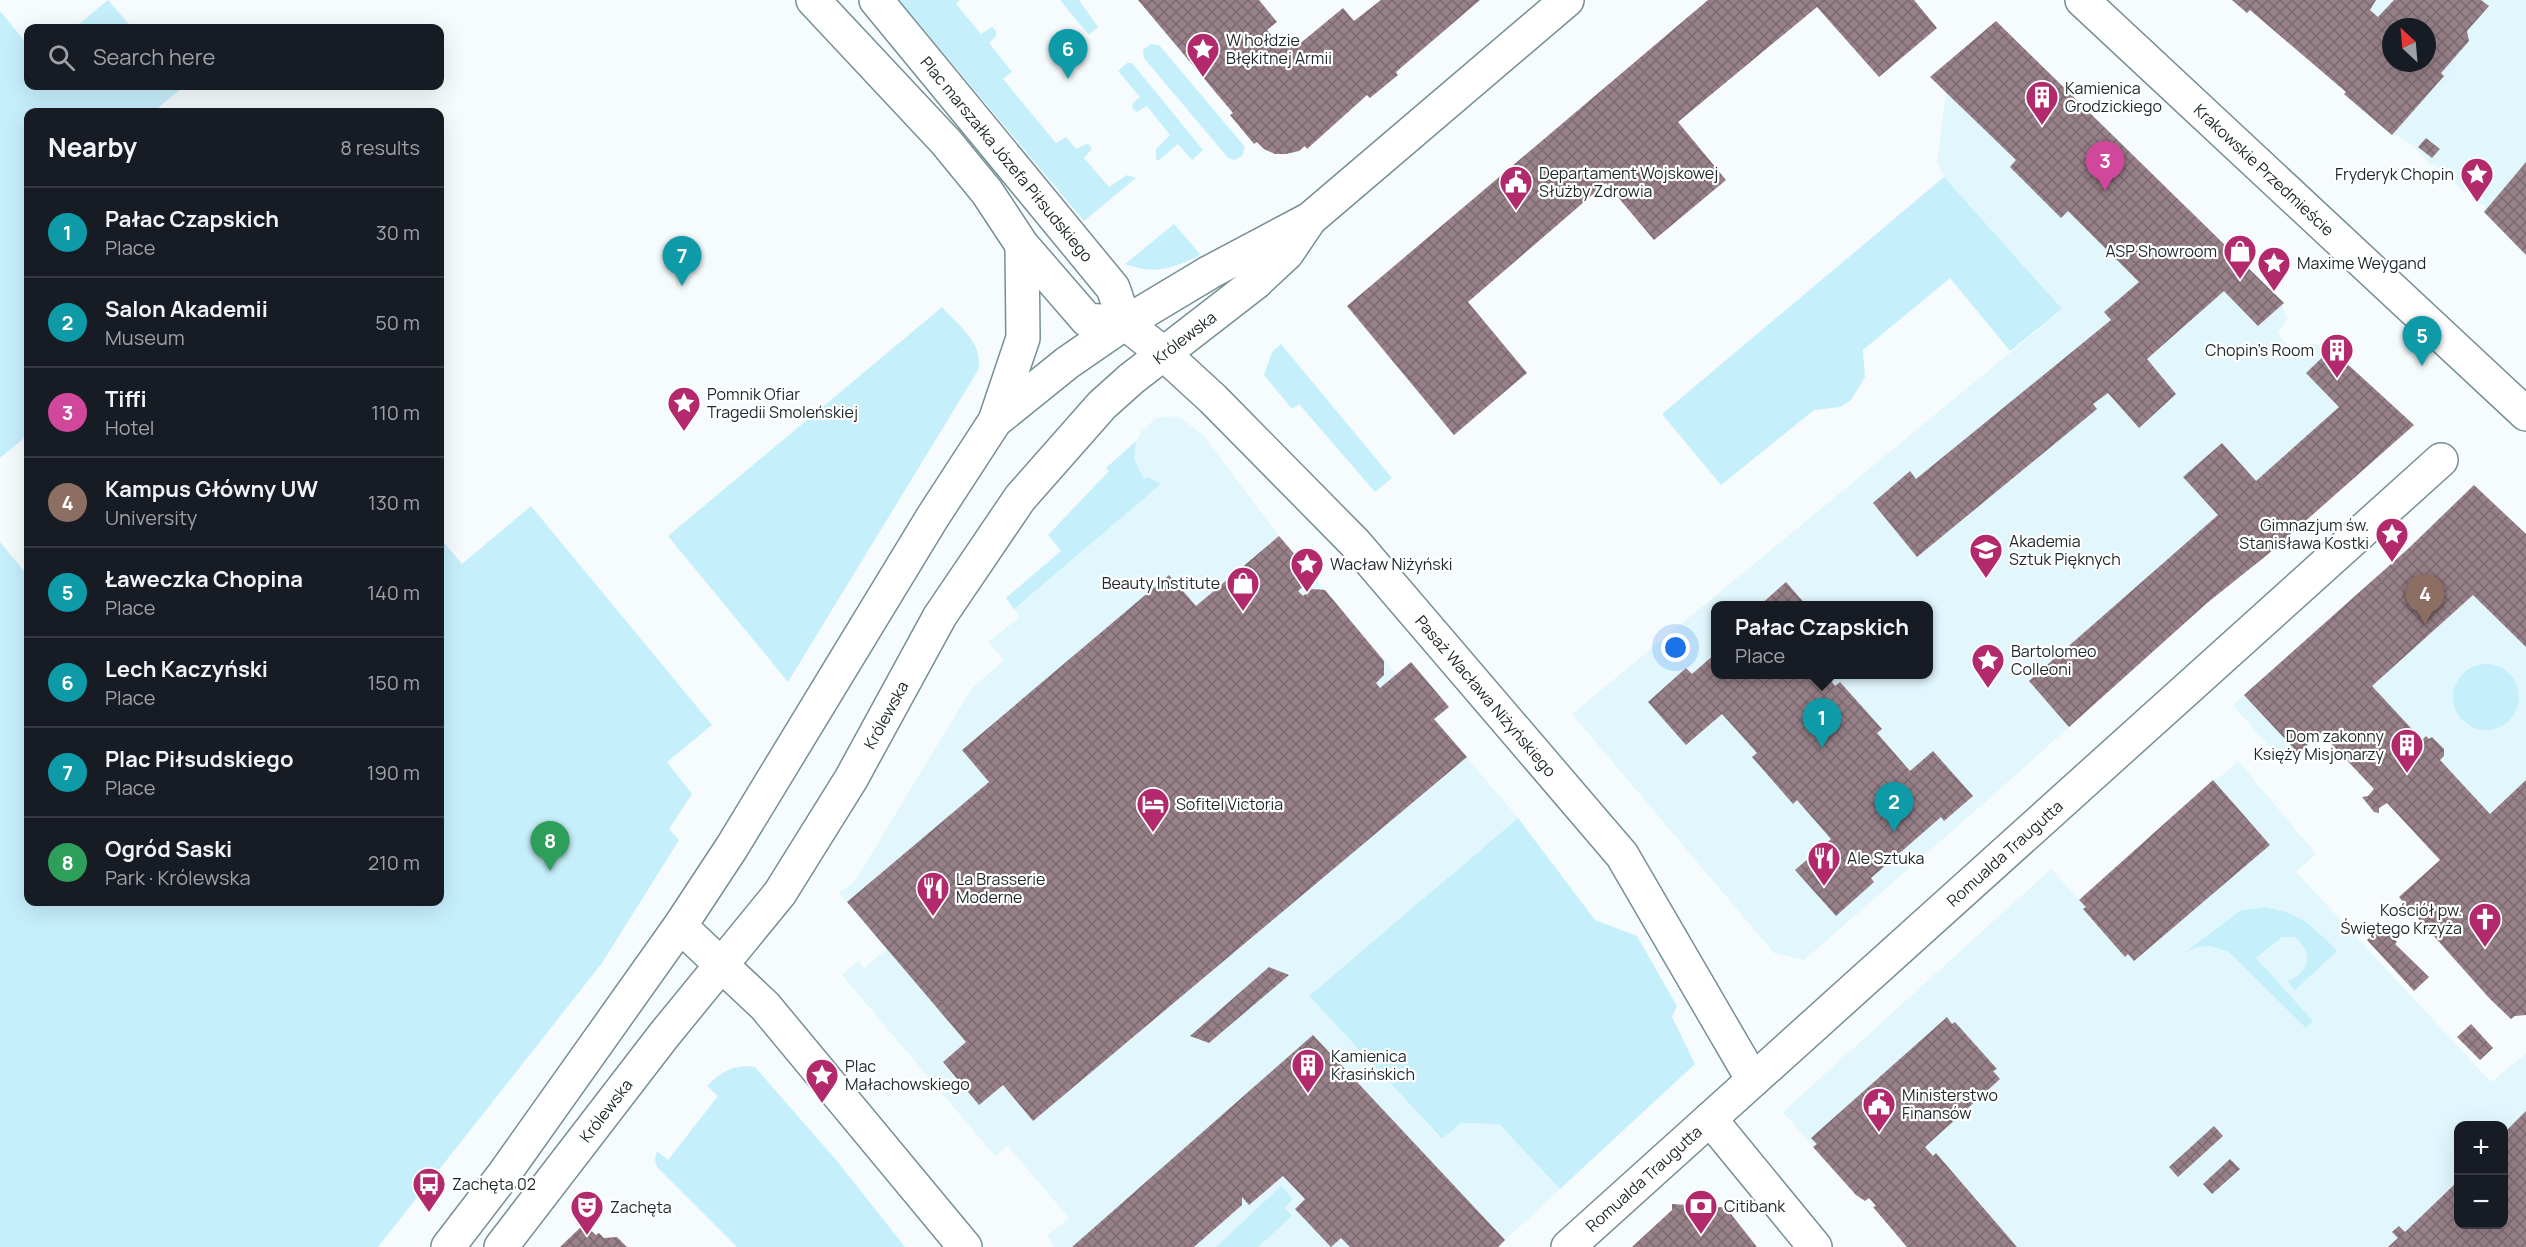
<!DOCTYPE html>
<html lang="en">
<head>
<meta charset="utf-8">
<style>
	body { margin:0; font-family:Manrope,sans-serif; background:#242831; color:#f1f3f6 }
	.controls { position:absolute; right:18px; bottom:18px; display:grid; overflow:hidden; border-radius:12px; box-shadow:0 6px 24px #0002 }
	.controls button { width:54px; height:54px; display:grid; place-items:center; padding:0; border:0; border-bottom:2px solid #363941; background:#171b24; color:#f1f3f6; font:30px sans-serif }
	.compass { position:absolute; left:2382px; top:18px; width:54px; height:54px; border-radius:50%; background:#171b24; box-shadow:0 6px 24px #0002; rotate:334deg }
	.you { position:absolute; left:1676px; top:648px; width:21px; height:21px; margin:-15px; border:4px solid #fff; border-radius:50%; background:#1a73e8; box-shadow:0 0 0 9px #1a73e833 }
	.badge { display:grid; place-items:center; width:39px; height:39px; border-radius:50%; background:#0b8043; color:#fff; font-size:20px; font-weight:700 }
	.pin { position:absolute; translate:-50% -50px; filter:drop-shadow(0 2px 3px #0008) }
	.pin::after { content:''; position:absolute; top:32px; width:21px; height:18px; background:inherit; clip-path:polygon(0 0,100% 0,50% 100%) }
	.popup { position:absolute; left:1711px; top:601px; width:222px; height:78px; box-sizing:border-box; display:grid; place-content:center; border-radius:12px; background:#171b24; filter:drop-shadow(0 2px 4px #0005); font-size:20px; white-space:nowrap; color:#9ea1a6 }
	.popup b { font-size:22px; color:#f1f3f6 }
	.popup::after { content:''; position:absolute; left:50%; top:100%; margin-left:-12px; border:12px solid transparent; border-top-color:#171b24 }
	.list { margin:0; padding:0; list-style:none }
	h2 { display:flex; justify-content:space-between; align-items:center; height:78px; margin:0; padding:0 24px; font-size:26px }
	h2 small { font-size:20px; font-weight:400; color:#9ea1a6 }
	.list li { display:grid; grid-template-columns:39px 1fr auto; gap:18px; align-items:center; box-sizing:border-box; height:90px; padding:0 24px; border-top:2px solid #363941 }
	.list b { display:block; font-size:22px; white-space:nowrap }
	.list p { margin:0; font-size:20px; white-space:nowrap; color:#9ea1a6 }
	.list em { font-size:20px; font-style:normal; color:#9ea1a6 }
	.icon { flex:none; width:33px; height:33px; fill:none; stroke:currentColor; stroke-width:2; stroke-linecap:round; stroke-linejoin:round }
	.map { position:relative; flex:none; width:2526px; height:1247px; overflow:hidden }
	.search { position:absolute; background:#171b24; box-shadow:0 6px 24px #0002; left:24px; top:24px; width:420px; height:66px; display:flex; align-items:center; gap:15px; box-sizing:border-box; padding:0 21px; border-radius:12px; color:#9ea1a6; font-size:22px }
	.panel { position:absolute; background:#171b24; box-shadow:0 6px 24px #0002; left:24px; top:108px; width:420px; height:798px; border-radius:12px }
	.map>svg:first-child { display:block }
	.built { fill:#e1f7fd; fill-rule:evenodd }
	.green { fill:#c6effc }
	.building { fill:url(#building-cross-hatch); fill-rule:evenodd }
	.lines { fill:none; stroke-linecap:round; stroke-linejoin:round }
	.minor-casing { stroke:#768f97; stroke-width:36 }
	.minor { stroke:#fff; stroke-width:33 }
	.labels { text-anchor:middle; stroke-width:4.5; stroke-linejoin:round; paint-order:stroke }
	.poi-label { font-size:16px; fill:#1d272a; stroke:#fff; text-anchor:start }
	.street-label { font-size:16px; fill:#1d272a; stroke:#fff }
</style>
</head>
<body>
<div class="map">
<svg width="2526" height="1247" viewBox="0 0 2526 1247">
	<defs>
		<pattern id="building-cross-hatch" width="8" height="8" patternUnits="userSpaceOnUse" patternTransform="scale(1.5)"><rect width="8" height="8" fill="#978088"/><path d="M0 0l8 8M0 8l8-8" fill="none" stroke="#7b696f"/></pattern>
	</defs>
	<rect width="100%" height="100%" fill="#f6fbfd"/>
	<path class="built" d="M2232 0H2526V255L2484 212 2485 206 2473 200 2475 198 2467 191 2465 193 2442 170 2433 163 2431 165 2412 145 2400 138 2401 136 2392 135 2344 95 2346 92 2250 10 2247 13ZM2391 27H2427V63H2391Z
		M1946 92 2204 225 2284 303 2282 306 2287 319 2278 333 2290 349 2302 350 2312 343 2323 346 2328 351 2331 349 2414 425 2207 603 1991 797 1804 960 1774 953 1572 714 2062 310 1944 177 1937 163ZM1716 606H1928V674H1716Z
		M1178 416 1202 434 1279 536 1518 818 1309 996 1441 1139 1461 1123 1499 1124 1560 1189 1498 1247H1055L1047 1236 1069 1218 1008 1146 995 1156 842 975 858 961 864 968 887 949 839 893 855 881 972 688 1004 660 988 642 1020 617 1006 598 1144 480 1134 459 1136 441 1142 431 1156 418Z
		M2474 485 2526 534V780L2490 814 2440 760 2444 749 2432 737 2429 739 2426 737 2422 740 2372 686 2285 765 2233 705 2408 548Z
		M2238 761 2316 854 2296 872 2491 1082 2526 1054V1247H1907L1873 1207 1876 1205 1869 1198 1865 1201 1856 1195 1783 1112 2051 869 2086 907 2083 910 2125 956 2128 954 2134 960 2270 845 2213 780 2219 778ZM2458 1126H2504V1224H2458Z"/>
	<path class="green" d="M108 0 132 28H74Z
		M899 0H960L956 4 981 34 992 27 996 31V36L989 43 1012 72 1003 79 1056 143 1066 137 1076 149 1088 143 1092 149 1084 158 1109 187 1127 175 1136 178 1084 221Z
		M1060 0H1079L1098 27 1089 35Z
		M0 11 28 45V86H179L181 89 153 112H28V435L0 458Z
		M1151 44 1159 45 1245 147 1242 156 1235 160 1228 158 1144 58 1143 50Z
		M1127 63H1132L1203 150 1192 160 1178 144 1158 161 1156 159V149L1170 135 1147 106 1137 112 1132 108 1133 103 1140 97 1118 71Z
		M1944 177 2062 309 2010 351 1950 278 1863 350 1865 377 1851 400 1840 407 1814 410 1721 485 1662 414Z
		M1174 224 1200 254 1197 257C1168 269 1156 275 1125 264Z
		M942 307C958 325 987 346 977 372L788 682 668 536Z
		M1281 344 1392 478 1375 492 1299 404 1292 409 1264 375 1272 352Z
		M1136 441 1134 459 1144 479 1148 477 1161 484 1014 609 1006 598 1061 551 1048 535 1109 471 1106 468Z
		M531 506 712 725 667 762 692 794 669 829 679 840 602 963 378 1247H0V542L28 576V902H440V538L462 564Z
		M2453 697a33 33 0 1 1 66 0a33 33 0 1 1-66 0Z
		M1518 818 1595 920 1637 936 1677 1006 1672 1017 1695 1064 1560 1189 1499 1124 1461 1123 1442 1139 1309 996Z
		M2264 907C2301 913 2312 926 2337 951L2295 990 2287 981C2309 973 2315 954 2295 937H2282L2256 958 2313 1021 2306 1028 2229 952 2211 946 2196 947 2183 954 2240 911Z
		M746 1066 755 1067 837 1161 905 1247H737L657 1167 655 1160 657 1151 668 1160 718 1096 707 1086C719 1074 729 1067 746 1066Z
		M1281 1186 1293 1199 1284 1208 1292 1216 1258 1247H1216Z"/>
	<path class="building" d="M1138 0H1259L1277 22 1267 30 1276 41 1294 42 1297 46 1343 8 1354 21 1381 0H1480L1396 72 1398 75 1370 98 1367 95 1307 149 1305 146 1299 151 1286 154H1275L1264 149 1257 142 1254 144 1230 115 1233 113Z
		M1708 0H1914L1937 28 1879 77 1817 7 1678 122 1726 180 1654 240 1606 183 1468 302 1527 373 1454 435 1347 306Z
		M2232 0H2376L2370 10 2378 17 2394 0H2481L2489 6 2467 31 2469 41 2441 73 2444 76 2392 135 2344 94 2346 92 2250 10 2247 13ZM2391 27H2427V63H2391Z
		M1996 21 2284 303 2258 326 2224 291 2147 359 2176 394 2139 428 2108 393 2093 404 2097 409 1917 557 1873 503 1910 471 1916 479 2111 320 2104 312 2139 282 2068 211 2061 218 2010 167 2016 160 1930 77Z
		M2426 138 2440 149 2432 158 2418 147Z
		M2526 162V255L2484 212Z
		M2331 349 2414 425 2267 555 2207 603 2069 727 2029 681 2218 515 2183 477 2222 443 2256 481 2339 407 2306 373Z
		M2474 485 2526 534V647L2473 595 2372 686 2422 740 2426 736 2429 739 2432 737 2444 749V756L2440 760 2490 814 2526 780V1015L2515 1016 2511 1019 2490 999 2399 897 2440 860 2387 803 2379 808V813L2374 812 2362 797 2368 796 2374 789 2321 733 2298 753 2244 695 2409 548Z
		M1279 536 1314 577 1298 591 1303 596 1312 589 1325 590 1384 661V675L1376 683 1380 688 1411 662 1449 707 1434 719 1467 757 1033 1121 1003 1085 979 1105 943 1062 966 1042 847 902 989 782 962 750 1169 575 1196 606Z
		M1786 582 1807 606H1759Z
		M1716 653V674H1826L1835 686 1840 682 1882 729 1877 733 1910 771 1933 751 1973 796 1944 821 1941 817 1871 878 1874 882 1836 916 1795 870 1831 839 1797 800 1793 804 1752 757 1757 753 1722 714 1686 745 1648 702 1686 668 1692 674Z
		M2213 780 2270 845 2134 961 2128 954 2125 957 2083 909 2086 907 2079 900Z
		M2382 925 2397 942 2395 944 2429 977 2414 991 2367 940Z
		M1269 967 1289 975 1209 1043 1190 1036Z
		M1947 1017 1952 1024 1955 1022 1997 1069 1993 1071 2000 1079 1925 1147 1933 1156 1936 1153 2017 1247H1907L1873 1207 1876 1206 1869 1198 1865 1201 1856 1195 1813 1147 1817 1144 1811 1138Z
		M2471 1024 2493 1048 2480 1060 2457 1037Z
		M1313 1035 1505 1240 1498 1247H1350L1341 1238 1331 1247 1295 1209 1305 1199 1283 1176 1249 1205 1242 1197V1205L1194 1247H1072Z
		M2526 1111V1247H2388L2398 1238 2392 1232 2399 1226 2405 1232 2458 1181V1224H2504V1133Z
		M2214 1126 2223 1136 2178 1177 2169 1167Z
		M2230 1159 2240 1169 2212 1194 2203 1184Z
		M1672 1204 1732 1208 1731 1214 1757 1247H1632L1672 1210Z
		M584 1224 596 1235 599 1233 604 1238 617 1237 627 1247H560Z"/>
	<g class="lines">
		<defs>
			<g id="minor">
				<path id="s1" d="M813 0 946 142 987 192 1022 245 1087 320 1125 323 1164 354 1213 399 1355 543 1622 855 1753 1080"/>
				<path id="s2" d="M876 0 1113 288 1125 323"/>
				<path id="s3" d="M2082 0 2526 414"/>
				<path d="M995 421 1067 363 1125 323 1210 272 1310 219 1567 0"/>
				<path d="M680 926 765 1006 965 1247"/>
				<path d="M1710 1119 1815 1247"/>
				<path d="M448 1247 504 1174 680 926 732 847 932 518 995 421 1023 338 1022 245"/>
				<path id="s4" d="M501 1247 664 1035 780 893 851 779 940 616 1020 498 1102 405 1131 379 1255 283 1287 253 1310 219"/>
				<path id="s5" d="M1568 1247 2441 460"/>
			</g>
		</defs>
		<use href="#minor" class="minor-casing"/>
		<use href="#minor" class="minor"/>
	</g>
	<defs>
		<symbol id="sight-pin" viewBox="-11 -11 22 30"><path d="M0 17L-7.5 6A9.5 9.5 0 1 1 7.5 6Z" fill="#b22a6c" stroke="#fff"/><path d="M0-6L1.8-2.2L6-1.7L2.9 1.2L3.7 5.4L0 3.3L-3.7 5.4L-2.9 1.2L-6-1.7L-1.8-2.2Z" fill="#fff"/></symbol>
		<symbol id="building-pin" viewBox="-11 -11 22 30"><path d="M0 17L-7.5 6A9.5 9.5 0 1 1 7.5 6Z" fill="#b22a6c" stroke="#fff"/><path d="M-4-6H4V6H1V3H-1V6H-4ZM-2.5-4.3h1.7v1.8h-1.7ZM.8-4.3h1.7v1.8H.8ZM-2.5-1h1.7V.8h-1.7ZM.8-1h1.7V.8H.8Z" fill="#fff"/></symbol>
		<symbol id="civic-pin" viewBox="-11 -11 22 30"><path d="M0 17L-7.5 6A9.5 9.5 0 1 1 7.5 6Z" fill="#b22a6c" stroke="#fff"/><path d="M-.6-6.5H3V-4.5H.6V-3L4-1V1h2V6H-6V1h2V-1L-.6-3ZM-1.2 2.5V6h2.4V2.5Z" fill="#fff"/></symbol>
		<symbol id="shop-pin" viewBox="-11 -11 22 30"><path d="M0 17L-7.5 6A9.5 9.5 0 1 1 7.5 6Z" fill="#b22a6c" stroke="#fff"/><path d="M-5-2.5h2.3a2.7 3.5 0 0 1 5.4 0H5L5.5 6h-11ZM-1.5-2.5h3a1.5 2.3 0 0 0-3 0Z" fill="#fff"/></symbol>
		<symbol id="university-pin" viewBox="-11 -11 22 30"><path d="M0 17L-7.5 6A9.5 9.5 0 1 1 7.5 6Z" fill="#b22a6c" stroke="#fff"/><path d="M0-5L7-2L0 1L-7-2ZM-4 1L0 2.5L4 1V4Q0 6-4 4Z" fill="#fff"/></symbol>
		<symbol id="hotel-pin" viewBox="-11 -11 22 30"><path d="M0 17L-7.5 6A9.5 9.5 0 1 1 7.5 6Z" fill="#b22a6c" stroke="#fff"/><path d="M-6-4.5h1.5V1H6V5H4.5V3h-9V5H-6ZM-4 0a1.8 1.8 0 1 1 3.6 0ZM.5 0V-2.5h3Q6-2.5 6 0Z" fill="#fff"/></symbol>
		<symbol id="restaurant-pin" viewBox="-11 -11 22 30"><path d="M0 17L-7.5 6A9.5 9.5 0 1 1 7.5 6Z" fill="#b22a6c" stroke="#fff"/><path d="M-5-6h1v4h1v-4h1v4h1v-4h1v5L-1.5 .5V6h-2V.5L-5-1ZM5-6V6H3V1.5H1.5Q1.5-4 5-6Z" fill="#fff"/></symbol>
		<symbol id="church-pin" viewBox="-11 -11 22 30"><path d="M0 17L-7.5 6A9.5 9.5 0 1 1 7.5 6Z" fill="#b22a6c" stroke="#fff"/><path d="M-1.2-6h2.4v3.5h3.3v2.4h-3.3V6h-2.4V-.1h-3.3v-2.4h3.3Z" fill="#fff"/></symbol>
		<symbol id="bus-pin" viewBox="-11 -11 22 30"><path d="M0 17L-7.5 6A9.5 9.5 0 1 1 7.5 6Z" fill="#b22a6c" stroke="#fff"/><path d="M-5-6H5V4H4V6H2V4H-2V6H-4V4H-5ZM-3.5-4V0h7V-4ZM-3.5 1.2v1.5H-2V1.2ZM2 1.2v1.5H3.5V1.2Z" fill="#fff"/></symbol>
		<symbol id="bank-pin" viewBox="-11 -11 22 30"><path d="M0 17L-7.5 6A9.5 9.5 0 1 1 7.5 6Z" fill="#b22a6c" stroke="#fff"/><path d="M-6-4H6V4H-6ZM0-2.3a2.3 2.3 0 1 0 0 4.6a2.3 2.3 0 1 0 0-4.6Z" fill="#fff"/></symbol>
		<symbol id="theatre-pin" viewBox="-11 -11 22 30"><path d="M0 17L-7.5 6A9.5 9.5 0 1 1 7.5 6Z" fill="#b22a6c" stroke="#fff"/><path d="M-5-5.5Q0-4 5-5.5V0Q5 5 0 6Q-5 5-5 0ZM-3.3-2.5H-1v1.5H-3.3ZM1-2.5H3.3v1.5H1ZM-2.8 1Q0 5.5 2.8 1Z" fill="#fff"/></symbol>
	</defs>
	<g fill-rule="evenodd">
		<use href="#sight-pin" x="1184" y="30" width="38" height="52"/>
		<use href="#building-pin" x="2023" y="78" width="38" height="52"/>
		<use href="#sight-pin" x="2458" y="155" width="38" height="52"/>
		<use href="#civic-pin" x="1497" y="163" width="38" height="52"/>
		<use href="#shop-pin" x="2221" y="232" width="38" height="52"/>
		<use href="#sight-pin" x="2255" y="244" width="38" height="52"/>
		<use href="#building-pin" x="2318" y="331" width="38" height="52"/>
		<use href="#sight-pin" x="665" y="384" width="38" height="52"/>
		<use href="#sight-pin" x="2373" y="515" width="38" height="52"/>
		<use href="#university-pin" x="1967" y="531" width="38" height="52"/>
		<use href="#sight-pin" x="1288" y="545" width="38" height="52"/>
		<use href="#shop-pin" x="1224" y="564" width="38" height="52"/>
		<use href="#sight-pin" x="1969" y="641" width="38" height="52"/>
		<use href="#building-pin" x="2388" y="726" width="38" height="52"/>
		<use href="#hotel-pin" x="1134" y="785" width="38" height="52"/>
		<use href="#restaurant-pin" x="1805" y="839" width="38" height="52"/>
		<use href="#restaurant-pin" x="914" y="869" width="38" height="52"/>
		<use href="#church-pin" x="2466" y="900" width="38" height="52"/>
		<use href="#building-pin" x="1289" y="1046" width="38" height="52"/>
		<use href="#sight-pin" x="803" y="1056" width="38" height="52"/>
		<use href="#civic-pin" x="1860" y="1085" width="38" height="52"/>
		<use href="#bus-pin" x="410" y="1165" width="38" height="52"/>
		<use href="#bank-pin" x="1682" y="1187" width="38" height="52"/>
		<use href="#theatre-pin" x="568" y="1188" width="38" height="52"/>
	</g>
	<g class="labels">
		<g class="poi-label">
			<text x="1226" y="46">W hołdzie<tspan x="1226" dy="18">Błękitnej Armii</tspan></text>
			<text x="2065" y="94">Kamienica<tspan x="2065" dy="18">Grodzickiego</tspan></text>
			<text x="1539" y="179">Departament Wojskowej<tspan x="1539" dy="18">Służby Zdrowia</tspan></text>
			<text x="2454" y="180" text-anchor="end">Fryderyk Chopin</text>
			<text x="2217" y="257" text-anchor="end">ASP Showroom</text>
			<text x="2297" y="269">Maxime Weygand</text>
			<text x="2314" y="356" text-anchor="end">Chopin's Room</text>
			<text x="707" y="400">Pomnik Ofiar<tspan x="707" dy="18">Tragedii Smoleńskiej</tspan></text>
			<text x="2369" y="531" text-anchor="end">Gimnazjum św.<tspan x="2369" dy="18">Stanisława Kostki</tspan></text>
			<text x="2009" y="547">Akademia<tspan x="2009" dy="18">Sztuk Pięknych</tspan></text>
			<text x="1330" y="570">Wacław Niżyński</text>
			<text x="1220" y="589" text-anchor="end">Beauty Institute</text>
			<text x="2011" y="657">Bartolomeo<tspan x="2011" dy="18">Colleoni</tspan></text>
			<text x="2384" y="742" text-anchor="end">Dom zakonny<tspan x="2384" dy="18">Księży Misjonarzy</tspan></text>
			<text x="1176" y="810">Sofitel Victoria</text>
			<text x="1847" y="864">Ale Sztuka</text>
			<text x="956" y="885">La Brasserie<tspan x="956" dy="18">Moderne</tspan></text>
			<text x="2462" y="916" text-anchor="end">Kościół pw.<tspan x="2462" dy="18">Świętego Krzyża</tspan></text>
			<text x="1331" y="1062">Kamienica<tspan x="1331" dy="18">Krasińskich</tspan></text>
			<text x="845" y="1072">Plac<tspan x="845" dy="18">Małachowskiego</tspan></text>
			<text x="1902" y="1101">Ministerstwo<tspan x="1902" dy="18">Finansów</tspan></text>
			<text x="452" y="1190">Zachęta 02</text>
			<text x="1724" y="1212">Citibank</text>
			<text x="610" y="1213">Zachęta</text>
		</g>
		<g class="street-label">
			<text dy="6" stroke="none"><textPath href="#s2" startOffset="206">Plac marszałka Józefa Piłsudskiego</textPath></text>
			<text dy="6" stroke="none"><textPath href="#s3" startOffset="249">Krakowskie Przedmieście</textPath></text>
			<text dy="6" stroke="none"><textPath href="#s4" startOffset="1144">Królewska</textPath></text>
			<text dy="6" stroke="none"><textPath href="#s1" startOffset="980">Pasaż Wacława Niżyńskiego</textPath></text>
			<text dy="6" stroke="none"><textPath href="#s4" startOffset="658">Królewska</textPath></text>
			<text dy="6" stroke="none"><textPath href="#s5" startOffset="588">Romualda Traugutta</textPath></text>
			<text dy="6" stroke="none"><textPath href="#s4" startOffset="172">Królewska</textPath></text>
			<text dy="6" stroke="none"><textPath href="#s5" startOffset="102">Romualda Traugutta</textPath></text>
		</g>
	</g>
</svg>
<div class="controls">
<button>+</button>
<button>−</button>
</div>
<svg class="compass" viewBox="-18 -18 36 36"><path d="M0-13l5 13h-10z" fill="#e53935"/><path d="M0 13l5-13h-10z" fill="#9ea1a6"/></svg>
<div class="you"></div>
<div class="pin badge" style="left:1822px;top:748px;background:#0f9aa8">1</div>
<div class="popup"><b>Pałac Czapskich</b>Place</div>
<div class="pin badge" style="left:1894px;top:832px;background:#0f9aa8">2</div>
<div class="pin badge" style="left:2105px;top:191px;background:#d1479c">3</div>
<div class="pin badge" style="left:2425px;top:624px;background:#8d6e63">4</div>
<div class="pin badge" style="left:2422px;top:366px;background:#0f9aa8">5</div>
<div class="pin badge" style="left:1068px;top:79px;background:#0f9aa8">6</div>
<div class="pin badge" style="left:682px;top:286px;background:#0f9aa8">7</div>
<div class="pin badge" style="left:550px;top:871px;background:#2e9e5b">8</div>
<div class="search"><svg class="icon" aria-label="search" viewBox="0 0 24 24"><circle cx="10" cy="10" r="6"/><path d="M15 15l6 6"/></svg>Search here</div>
<section class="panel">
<h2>Nearby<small>8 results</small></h2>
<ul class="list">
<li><span class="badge" style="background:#0f9aa8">1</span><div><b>Pałac Czapskich</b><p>Place</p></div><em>30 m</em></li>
<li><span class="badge" style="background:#0f9aa8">2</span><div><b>Salon Akademii</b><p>Museum</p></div><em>50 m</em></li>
<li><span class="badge" style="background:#d1479c">3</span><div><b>Tiffi</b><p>Hotel</p></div><em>110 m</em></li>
<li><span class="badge" style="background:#8d6e63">4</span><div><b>Kampus Główny UW</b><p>University</p></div><em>130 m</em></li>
<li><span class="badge" style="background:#0f9aa8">5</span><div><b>Ławeczka Chopina</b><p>Place</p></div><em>140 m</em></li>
<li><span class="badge" style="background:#0f9aa8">6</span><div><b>Lech Kaczyński</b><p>Place</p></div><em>150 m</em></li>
<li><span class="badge" style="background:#0f9aa8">7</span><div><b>Plac Piłsudskiego</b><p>Place</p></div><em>190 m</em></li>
<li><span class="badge" style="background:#2e9e5b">8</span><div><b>Ogród Saski</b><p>Park · Królewska</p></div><em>210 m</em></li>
</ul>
</section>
</div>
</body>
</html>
